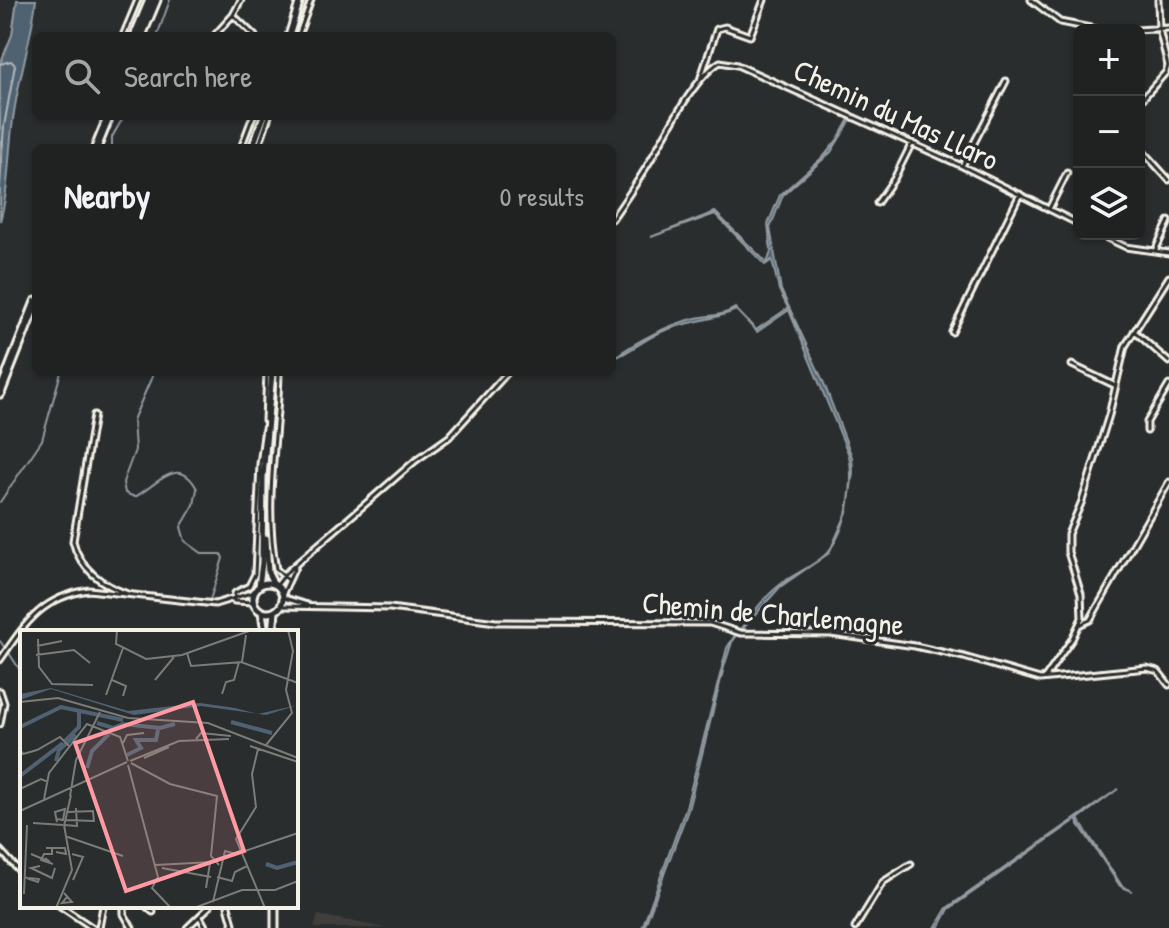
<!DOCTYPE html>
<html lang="en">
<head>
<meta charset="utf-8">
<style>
	body { margin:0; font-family:"Patrick Hand",sans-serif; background:#282a2a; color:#f1f3f6 }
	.controls { position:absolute; right:24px; top:24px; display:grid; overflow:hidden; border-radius:12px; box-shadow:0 2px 6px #0004 }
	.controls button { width:72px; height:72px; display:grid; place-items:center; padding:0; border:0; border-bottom:2px solid #3d3f40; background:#202222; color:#f1f3f6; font:40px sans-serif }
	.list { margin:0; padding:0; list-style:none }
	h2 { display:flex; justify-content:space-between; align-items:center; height:104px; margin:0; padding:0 32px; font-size:34px }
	h2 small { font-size:26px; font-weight:400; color:#a2a4a5 }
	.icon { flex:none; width:44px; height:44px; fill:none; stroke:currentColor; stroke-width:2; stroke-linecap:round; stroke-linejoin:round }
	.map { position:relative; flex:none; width:1169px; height:928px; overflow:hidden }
	.search { position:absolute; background:#202222; box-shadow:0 2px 6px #0004; left:32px; top:32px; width:584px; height:88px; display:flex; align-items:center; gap:20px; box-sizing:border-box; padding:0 28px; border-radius:12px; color:#a2a4a5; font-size:30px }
	.panel { position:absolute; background:#202222; box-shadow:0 2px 6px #0004; left:32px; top:144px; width:584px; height:232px; border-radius:12px }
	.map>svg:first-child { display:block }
	.built { fill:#403e3d }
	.water { fill:#506272; stroke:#929ba1; stroke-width:2 }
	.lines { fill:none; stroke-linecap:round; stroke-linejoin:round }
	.shore { stroke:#b2b8b9; stroke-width:2 }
	.stream { stroke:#929ba1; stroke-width:2 }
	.street-casing { stroke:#f4f1e8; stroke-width:9 }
	.secondary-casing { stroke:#f4f1e8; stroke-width:11 }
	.highway-casing { stroke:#f4f1e8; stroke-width:13 }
	.street { stroke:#2a2d2e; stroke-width:3 }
	.secondary { stroke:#2a2d2e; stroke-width:5 }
	.highway { stroke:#2a2d2e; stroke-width:7 }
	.labels { text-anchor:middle; stroke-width:6; stroke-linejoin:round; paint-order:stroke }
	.street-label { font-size:30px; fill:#f4f1e8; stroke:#2a2d2e }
	.inset-river { fill:none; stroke:#506272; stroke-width:4 }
	.inset-road { fill:none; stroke:#7b7b78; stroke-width:2 }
	.view { fill:#ff9aa2; fill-opacity:0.15; stroke:#ff9aa2; stroke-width:4 }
	.inset-edge { fill:none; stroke:#f4f1e8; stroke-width:4 }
</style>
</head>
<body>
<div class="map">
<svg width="1169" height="928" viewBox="0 0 1169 928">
	<rect width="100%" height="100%" fill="#2a2d2e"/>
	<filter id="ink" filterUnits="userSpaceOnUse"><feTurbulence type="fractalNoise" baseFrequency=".0125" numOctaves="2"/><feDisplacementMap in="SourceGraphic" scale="16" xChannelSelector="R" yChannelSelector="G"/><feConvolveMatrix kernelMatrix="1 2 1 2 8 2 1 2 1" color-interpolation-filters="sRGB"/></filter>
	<g filter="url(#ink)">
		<path class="built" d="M318 915 385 928H314Z"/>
		<path class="water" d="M17 0H36C31 43 16 85 12 128 8 160 9 190 0 221V64L12 35Z
			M849 119 851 120 831 152 783 195 770 228 781 290 823 381 852 457 853 472 848 510 829 553 780 587 740 632 739 631C752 614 764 597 781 584 795 573 817 565 828 552 847 529 855 484 849 455L789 310 757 332 736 310C712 321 686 321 661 332 645 339 625 355 612 359 636 342 663 327 692 319 708 315 721 317 735 308L756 330 788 308 779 290 772 260 765 265 715 214 651 237 715 212 767 263 771 252 768 224 780 195 825 155 838 139Z
			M737 632 739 633 732 642 724 667 688 810 644 928H642L686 807 727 648Z
			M1118 789 1078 819 1122 886 1132 891 1120 886 1076 820 949 909 940 926 935 928 947 908Z"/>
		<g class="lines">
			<path class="shore" d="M0 64 11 61 15 65 4 126 0 185"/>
			<path class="stream" d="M157 36 170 0
				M112 148V137L124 116
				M154 372 133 420 135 450 123 482 125 493 135 497C157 485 179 454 197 489L194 505 181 527 185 541 203 554H221L223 558 210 600
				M0 502 42 440 61 372
				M0 641 5 648
				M9 653 22 673"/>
			<defs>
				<path id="street" d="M241 0 233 15 255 36
					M1031 0 1060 22 1101 30
					M1136 30 1169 28
					M123 36 138 0
					M214 36 233 15
					M298 36 311 0
					M700 80 717 29 725 27 750 36 764 0
					M1139 103 1166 72 1168 66 1159 29 1158 0
					M1139 147 1169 180
					M241 148 253 116
					M258 148 269 116
					M962 166 1006 81
					M877 203 894 179 912 143
					M1049 209 1067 173
					M612 219C624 202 636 184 647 166 665 137 691 80 720 62L737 65 962 166 1079 224
					M1098 234 1126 247 1169 253
					M1155 251 1169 221
					M1134 331 1169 362
					M952 332 1020 194
					M1072 365 1116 386
					M279 372C278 438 263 503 276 569L288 580
					M94 415 73 541C79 568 103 586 128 594
					M265 420 267 372
					M1147 431V422L1169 385
					M277 585 288 571 415 461 449 437 508 372
					M283 593 295 567
					M284 598 307 605
					M234 600 235 593 249 586 255 574 260 464 265 428
					M234 601 254 602
					M282 606 390 608 496 622 710 623 741 633 831 634 915 646 964 657 1040 679 1147 668 1158 671 1169 685
					M1079 625 1090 620 1169 482
					M0 660C25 624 41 597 89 590L215 604 254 592
					M1045 678 1072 639 1082 618 1081 594 1068 552V534L1082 501 1109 415 1125 346 1169 277
					M0 691 4 703 0 724
					M0 850 22 874
					M60 906 93 928
					M124 906V914L132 928
					M146 906 153 912
					M228 906 233 924
					M200 917 206 928
					M99 928 103 906
					M187 928 210 906
					M855 928 883 882 911 864"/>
				<path id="secondary" d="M289 36 300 0
					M252 148 264 116
					M266 538 268 573 273 583
					M253 598a15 15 0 1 1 30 0a15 15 0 1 1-30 0Z
					M259 586 262 563 263 477 272 372
					M262 612 265 632
					M273 632 275 612
					M275 928V906"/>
				<path id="highway" d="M135 36 150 0
					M141 36 156 0
					M96 148 109 116
					M0 393 36 302"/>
			</defs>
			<use href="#street" class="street-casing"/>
			<use href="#secondary" class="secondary-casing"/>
			<use href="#highway" class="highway-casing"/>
			<use href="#street" class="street"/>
			<use href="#secondary" class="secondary"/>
			<use href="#highway" class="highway"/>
		</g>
	</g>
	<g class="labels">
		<g class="street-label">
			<text transform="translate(896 115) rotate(25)" y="10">Chemin du Mas Llaro</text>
			<text transform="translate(773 614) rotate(5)" y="10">Chemin de Charlemagne</text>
		</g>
	</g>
	<g transform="translate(20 630)">
		<rect width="278" height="278" fill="#2a2d2e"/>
		<path d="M31 58 108 81 180 73 215 78 238 84 278 75 246 85 181 76 114 85 31 59 0 70V64Z" fill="#506272"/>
		<path class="inset-river" d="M211 92 252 103M77 93 93 98 103 94 140 98 155 94M0 97 41 77 103 90M45 111 59 97V80M107 125 121 118 116 110H136L138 100M36 131 39 120 56 105M67 138 72 121 89 104M0 146 43 113M246 234 257 238 278 232"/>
		<path class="inset-road" d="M97 0 96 14 126 29 162 25 232 0M18 9 19 37 32 54 73 55M17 16 42 11M167 23 171 36 222 32 226 5M16 25 54 20 70 33M221 32 278 53M92 50 106 56 103 66M135 50 154 27M202 64 206 52 214 50 219 32M86 65 103 18M0 72 38 68 108 88 188 93 278 128M176 109 181 103 211 106M103 113 107 105 124 103M246 115 272 83 266 60 273 21 268 0M230 116 278 132M0 119 3 124 17 120 40 107 50 117M238 119 232 144 236 177 216 209 245 278M124 128 149 117M110 131 159 111 209 109M111 133 150 154 197 166 191 226 199 235M108 135 138 247 132 258 151 278M0 159 21 149 28 152M50 166 56 130 80 82M24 169 29 143 67 94 100 107 108 131M0 181 107 132M48 182 73 181 74 192M37 189 43 190 45 179 35 182 37 192M46 190 74 191M13 193 43 195M44 195 57 196 56 178M0 196V228M44 196 51 165M45 206 103 226M26 218H32V224H24L21 230 33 234M32 218H45L46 224 36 222M11 224 30 232 25 228M52 224 63 227 53 250M135 235 192 232M20 236 11 238 32 248 35 238M142 238 191 247M6 247 7 248 9 249 18 252 19 249 9 248M197 247 212 251 215 242 227 236M186 258 190 233M44 263 52 272 42 273 47 267M4 264 7 195M193 272 205 221 216 224 278 203M36 278 52 240 44 195M174 278 222 260H255L278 251"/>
		<path class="view" d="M173 72 224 221 106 261 55 113Z"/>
		<rect width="278" height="278" class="inset-edge"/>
	</g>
</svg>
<div class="controls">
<button>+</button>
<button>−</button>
<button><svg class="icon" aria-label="layers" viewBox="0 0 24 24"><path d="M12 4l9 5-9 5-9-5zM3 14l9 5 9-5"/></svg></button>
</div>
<div class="search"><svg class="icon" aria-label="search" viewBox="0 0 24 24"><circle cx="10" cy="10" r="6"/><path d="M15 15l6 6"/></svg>Search here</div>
<section class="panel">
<h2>Nearby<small>0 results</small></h2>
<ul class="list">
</ul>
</section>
</div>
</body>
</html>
